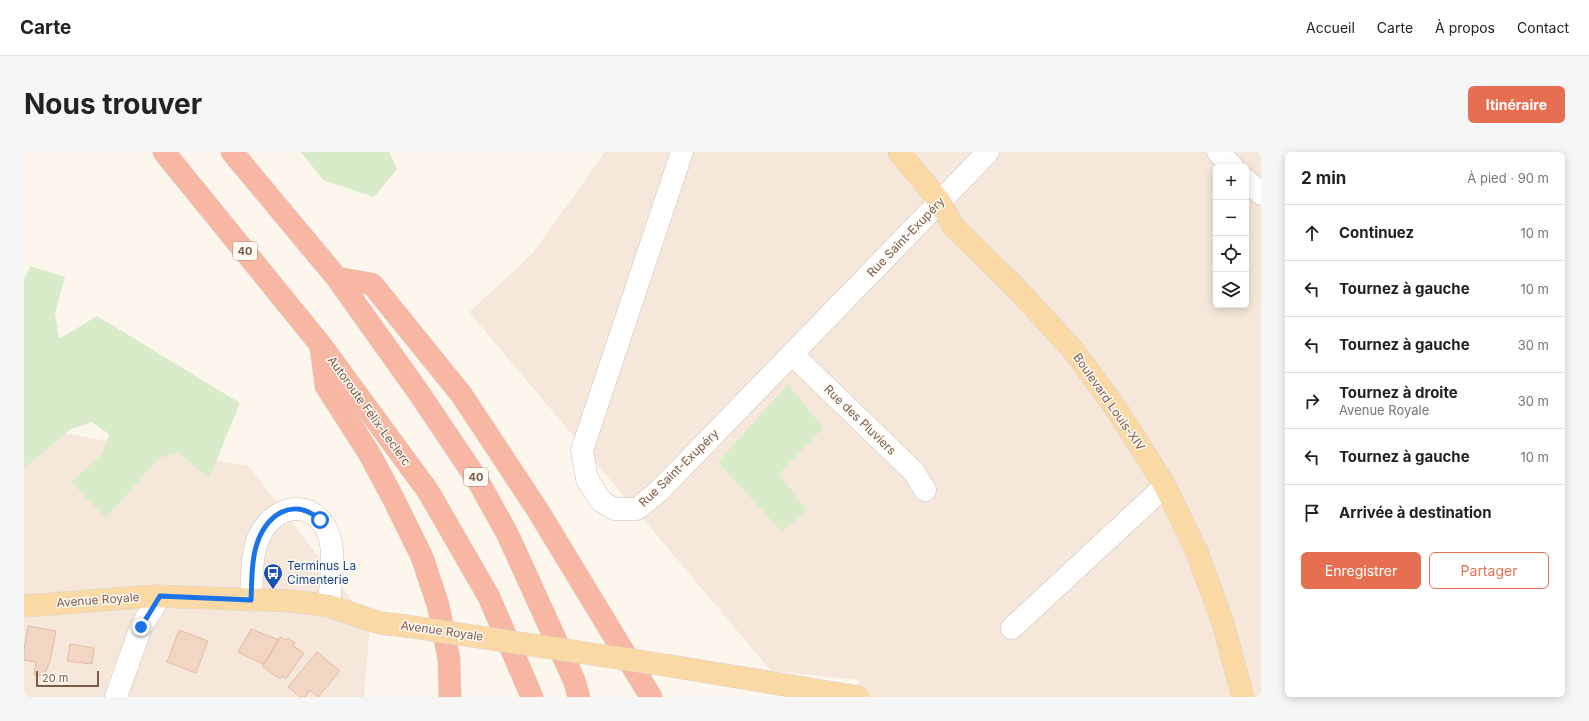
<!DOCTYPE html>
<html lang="fr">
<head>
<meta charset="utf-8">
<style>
	body { margin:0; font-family:Inter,sans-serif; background:#f6f6f6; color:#222 }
	.controls { position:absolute; right:12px; top:12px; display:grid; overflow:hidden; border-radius:6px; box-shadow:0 2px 10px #0003 }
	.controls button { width:36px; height:36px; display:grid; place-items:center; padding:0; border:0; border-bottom:1px solid #e0e0e0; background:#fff; color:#222; font:20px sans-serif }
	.scale { position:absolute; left:12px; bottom:10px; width:63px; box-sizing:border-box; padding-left:4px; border:2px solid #7a5c4d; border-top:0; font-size:11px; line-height:14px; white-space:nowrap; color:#7a5c4d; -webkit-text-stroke:3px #fffaf3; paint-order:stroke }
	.stop { position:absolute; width:12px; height:12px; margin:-9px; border:3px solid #1a73e8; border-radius:50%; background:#fff }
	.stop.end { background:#1a73e8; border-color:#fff; box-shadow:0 1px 4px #0008 }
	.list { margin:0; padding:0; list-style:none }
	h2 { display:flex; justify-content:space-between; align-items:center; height:52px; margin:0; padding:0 16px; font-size:17px }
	h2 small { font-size:13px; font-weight:400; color:#767676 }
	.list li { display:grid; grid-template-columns:26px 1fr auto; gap:12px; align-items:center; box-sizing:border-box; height:56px; padding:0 16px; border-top:1px solid #e0e0e0 }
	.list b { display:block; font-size:15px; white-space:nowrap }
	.list p { margin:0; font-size:13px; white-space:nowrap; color:#767676 }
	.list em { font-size:13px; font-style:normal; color:#767676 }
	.actions { display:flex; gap:8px; padding:12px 16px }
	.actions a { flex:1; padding:9px 0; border:1px solid #e76f51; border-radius:6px; text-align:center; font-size:14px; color:#e76f51 }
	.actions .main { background:#e76f51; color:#fff }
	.icon { flex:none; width:22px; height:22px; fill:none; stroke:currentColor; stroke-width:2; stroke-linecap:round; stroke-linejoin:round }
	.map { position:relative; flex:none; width:1237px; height:545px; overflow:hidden; border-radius:6px }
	header { display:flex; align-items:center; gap:24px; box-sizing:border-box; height:56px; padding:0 20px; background:#fff; border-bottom:1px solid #e0e0e0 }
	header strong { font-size:19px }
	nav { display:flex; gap:22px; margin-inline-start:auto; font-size:14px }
	.intro { display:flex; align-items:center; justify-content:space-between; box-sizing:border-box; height:96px; padding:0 24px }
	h1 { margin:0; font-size:28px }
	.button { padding:10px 18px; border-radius:6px; background:#e76f51; color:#fff; font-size:14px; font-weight:700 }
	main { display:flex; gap:24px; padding:0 24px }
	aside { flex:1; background:#fff; border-radius:6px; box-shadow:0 2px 10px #0003 }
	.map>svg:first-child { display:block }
	.residential { fill:#f5e8da; fill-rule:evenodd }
	.green { fill:#d8ecc9 }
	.building { fill:#f3d5c3; stroke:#e6bba3 }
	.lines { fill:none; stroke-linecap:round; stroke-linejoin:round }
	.minor-casing { stroke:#d1beb0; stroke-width:23 }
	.major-casing { stroke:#dad1cd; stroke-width:23 }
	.highway-casing { stroke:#dad1cd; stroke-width:23 }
	.minor { stroke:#fff; stroke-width:22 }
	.major { stroke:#fbd9a5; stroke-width:22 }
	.highway { stroke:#f7b7a3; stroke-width:22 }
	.major-bridge-casing { stroke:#dad1cd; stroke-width:23; stroke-linecap:butt }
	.major-bridge { stroke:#fbd9a5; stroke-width:22 }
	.route { stroke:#1a73e8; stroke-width:5 }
	.labels { text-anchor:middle; stroke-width:3; stroke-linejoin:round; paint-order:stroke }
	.shield { fill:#fffaf3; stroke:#a28b7f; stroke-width:1 }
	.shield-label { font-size:11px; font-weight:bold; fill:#7a5c4d }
	.street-label { font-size:12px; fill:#7a5c4d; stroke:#fffaf3 }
	.transit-label { font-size:12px; fill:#164399; stroke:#fffaf3; text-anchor:start }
</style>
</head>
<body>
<header>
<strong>Carte</strong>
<nav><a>Accueil</a><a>Carte</a><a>À propos</a><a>Contact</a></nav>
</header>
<div class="intro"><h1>Nous trouver</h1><a class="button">Itinéraire</a></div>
<main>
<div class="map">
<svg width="1237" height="545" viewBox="0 0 1237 545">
	<rect width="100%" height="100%" fill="#fdf6ec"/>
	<path class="residential" d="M581 0H1237V545H832L835 528 747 519 445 160 508 102ZM1192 15H1222V153H1192Z
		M0 274 225 314 346 472 340 545H0Z"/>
	<path class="green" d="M277 0H365L373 17 350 45 299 28Z
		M6 114 41 125 31 161 35 187 73 164 216 251 185 326 155 301 135 306 82 366 47 330 78 302 85 282 68 270 47 277 0 316V128Z
		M764 232 799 276 755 322 783 358 758 380 694 310Z"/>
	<path class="building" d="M4 474 32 479 26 509 20 524 10 523 12 510 0 508V498Z
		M227 477 255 488 239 512 214 500Z
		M155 478 184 489 172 521 143 510Z
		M256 485 262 488 264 486 271 491 269 494 280 501 262 527 258 524 256 527 238 514 242 510Z
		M46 492 70 496 68 512 43 509Z
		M293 500 316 519 294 545 286 538 281 545H276L264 535Z"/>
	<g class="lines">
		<defs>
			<path id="minor" d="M658 0 558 298 563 327 577 349 590 357H613L635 339 964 0
				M1194 0 1209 15
				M1222 28 1237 42
				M768 202 890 320 901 338
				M227 448C228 428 227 406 234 387 249 350 294 344 306 387 311 405 306 434 305 454
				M988 476 1141 334
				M92 545 117 475 136 444"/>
			<path id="major" d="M875 0 916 50 929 74 991 135 1050 199 1095 261 1141 334 1173 400 1198 468 1219 545
				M0 454 130 444 269 449 305 454 356 471 382 474
				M647 514 834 545"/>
			<path id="highway" d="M140 0 296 192 404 339 465 445 508 545
				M208 0 313 126 395 241 454 329 483 381 550 528 555 545
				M313 126 348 132 437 242 513 357 627 545
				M297 196 302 234 345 301 369 346 398 405 414 453 425 507 426 545"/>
		</defs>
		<use href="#minor" class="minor-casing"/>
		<use href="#major" class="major-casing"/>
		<use href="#highway" class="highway-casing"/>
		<use href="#minor" class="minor"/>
		<use href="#major" class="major"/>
		<use href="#highway" class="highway"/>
		<defs>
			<path id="major-bridge" d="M382 474 647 514"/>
		</defs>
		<use href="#major-bridge" class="major-bridge-casing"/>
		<use href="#major-bridge" class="major-bridge"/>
	</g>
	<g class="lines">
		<path class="route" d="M117 475 136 444 227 448C228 430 227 411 232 395 240 364 269 343 296 368"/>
	</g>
	<defs>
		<symbol id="bus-pin" viewBox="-11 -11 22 30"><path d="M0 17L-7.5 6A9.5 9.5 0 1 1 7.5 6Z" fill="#1a4fb4" stroke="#fffaf3"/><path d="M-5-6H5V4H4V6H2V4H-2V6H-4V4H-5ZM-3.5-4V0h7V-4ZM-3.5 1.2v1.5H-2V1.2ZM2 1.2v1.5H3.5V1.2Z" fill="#fff"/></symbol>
	</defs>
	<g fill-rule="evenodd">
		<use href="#bus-pin" x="238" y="410" width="22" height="30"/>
	</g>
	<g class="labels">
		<g class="shield">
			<rect x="209" y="90" width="24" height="18" rx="3"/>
			<rect x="440" y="316" width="24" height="18" rx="3"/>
		</g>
		<g class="shield-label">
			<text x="221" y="103">40</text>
			<text x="452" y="329">40</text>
		</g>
		<g class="street-label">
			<text transform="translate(882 85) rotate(-46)" y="4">Rue Saint-Exupéry</text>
			<text transform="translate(1085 250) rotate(55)" y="4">Boulevard Louis-XIV</text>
			<text transform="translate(345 259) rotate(54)" y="4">Autoroute Félix-Leclerc</text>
			<text transform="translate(836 268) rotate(44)" y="4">Rue des Pluviers</text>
			<text transform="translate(655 316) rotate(-44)" y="4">Rue Saint-Exupéry</text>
			<text transform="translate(74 448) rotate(-4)" y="4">Avenue Royale</text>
			<text transform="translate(418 479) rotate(8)" y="4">Avenue Royale</text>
		</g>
		<g class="transit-label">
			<text x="263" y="418">Terminus La<tspan x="263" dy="14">Cimenterie</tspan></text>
		</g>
	</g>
</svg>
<div class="controls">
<button>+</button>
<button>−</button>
<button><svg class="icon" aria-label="locate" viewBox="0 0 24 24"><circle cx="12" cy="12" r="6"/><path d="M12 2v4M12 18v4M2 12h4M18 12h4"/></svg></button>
<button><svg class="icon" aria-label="layers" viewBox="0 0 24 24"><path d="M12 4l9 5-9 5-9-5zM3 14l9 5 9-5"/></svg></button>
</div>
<div class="scale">20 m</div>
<div class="stop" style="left:296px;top:368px"></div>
<div class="stop end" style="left:117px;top:475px"></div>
</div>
<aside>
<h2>2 min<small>À pied · 90 m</small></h2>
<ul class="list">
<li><svg class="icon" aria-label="ahead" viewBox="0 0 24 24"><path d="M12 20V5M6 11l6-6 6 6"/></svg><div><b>Continuez</b></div><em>10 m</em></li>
<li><svg class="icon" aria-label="left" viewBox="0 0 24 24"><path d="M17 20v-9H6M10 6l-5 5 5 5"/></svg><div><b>Tournez à gauche</b></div><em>10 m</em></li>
<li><svg class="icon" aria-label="left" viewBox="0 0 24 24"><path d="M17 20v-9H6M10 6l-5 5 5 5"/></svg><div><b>Tournez à gauche</b></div><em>30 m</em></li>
<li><svg class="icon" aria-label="right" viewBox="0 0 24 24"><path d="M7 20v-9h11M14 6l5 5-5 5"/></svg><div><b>Tournez à droite</b><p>Avenue Royale</p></div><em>30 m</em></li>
<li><svg class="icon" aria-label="left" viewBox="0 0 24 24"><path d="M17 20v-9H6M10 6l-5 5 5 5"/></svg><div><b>Tournez à gauche</b></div><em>10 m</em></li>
<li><svg class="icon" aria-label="arrive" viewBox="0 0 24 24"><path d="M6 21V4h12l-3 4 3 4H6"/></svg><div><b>Arrivée à destination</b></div></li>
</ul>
<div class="actions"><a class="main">Enregistrer</a><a>Partager</a></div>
</aside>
</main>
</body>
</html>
